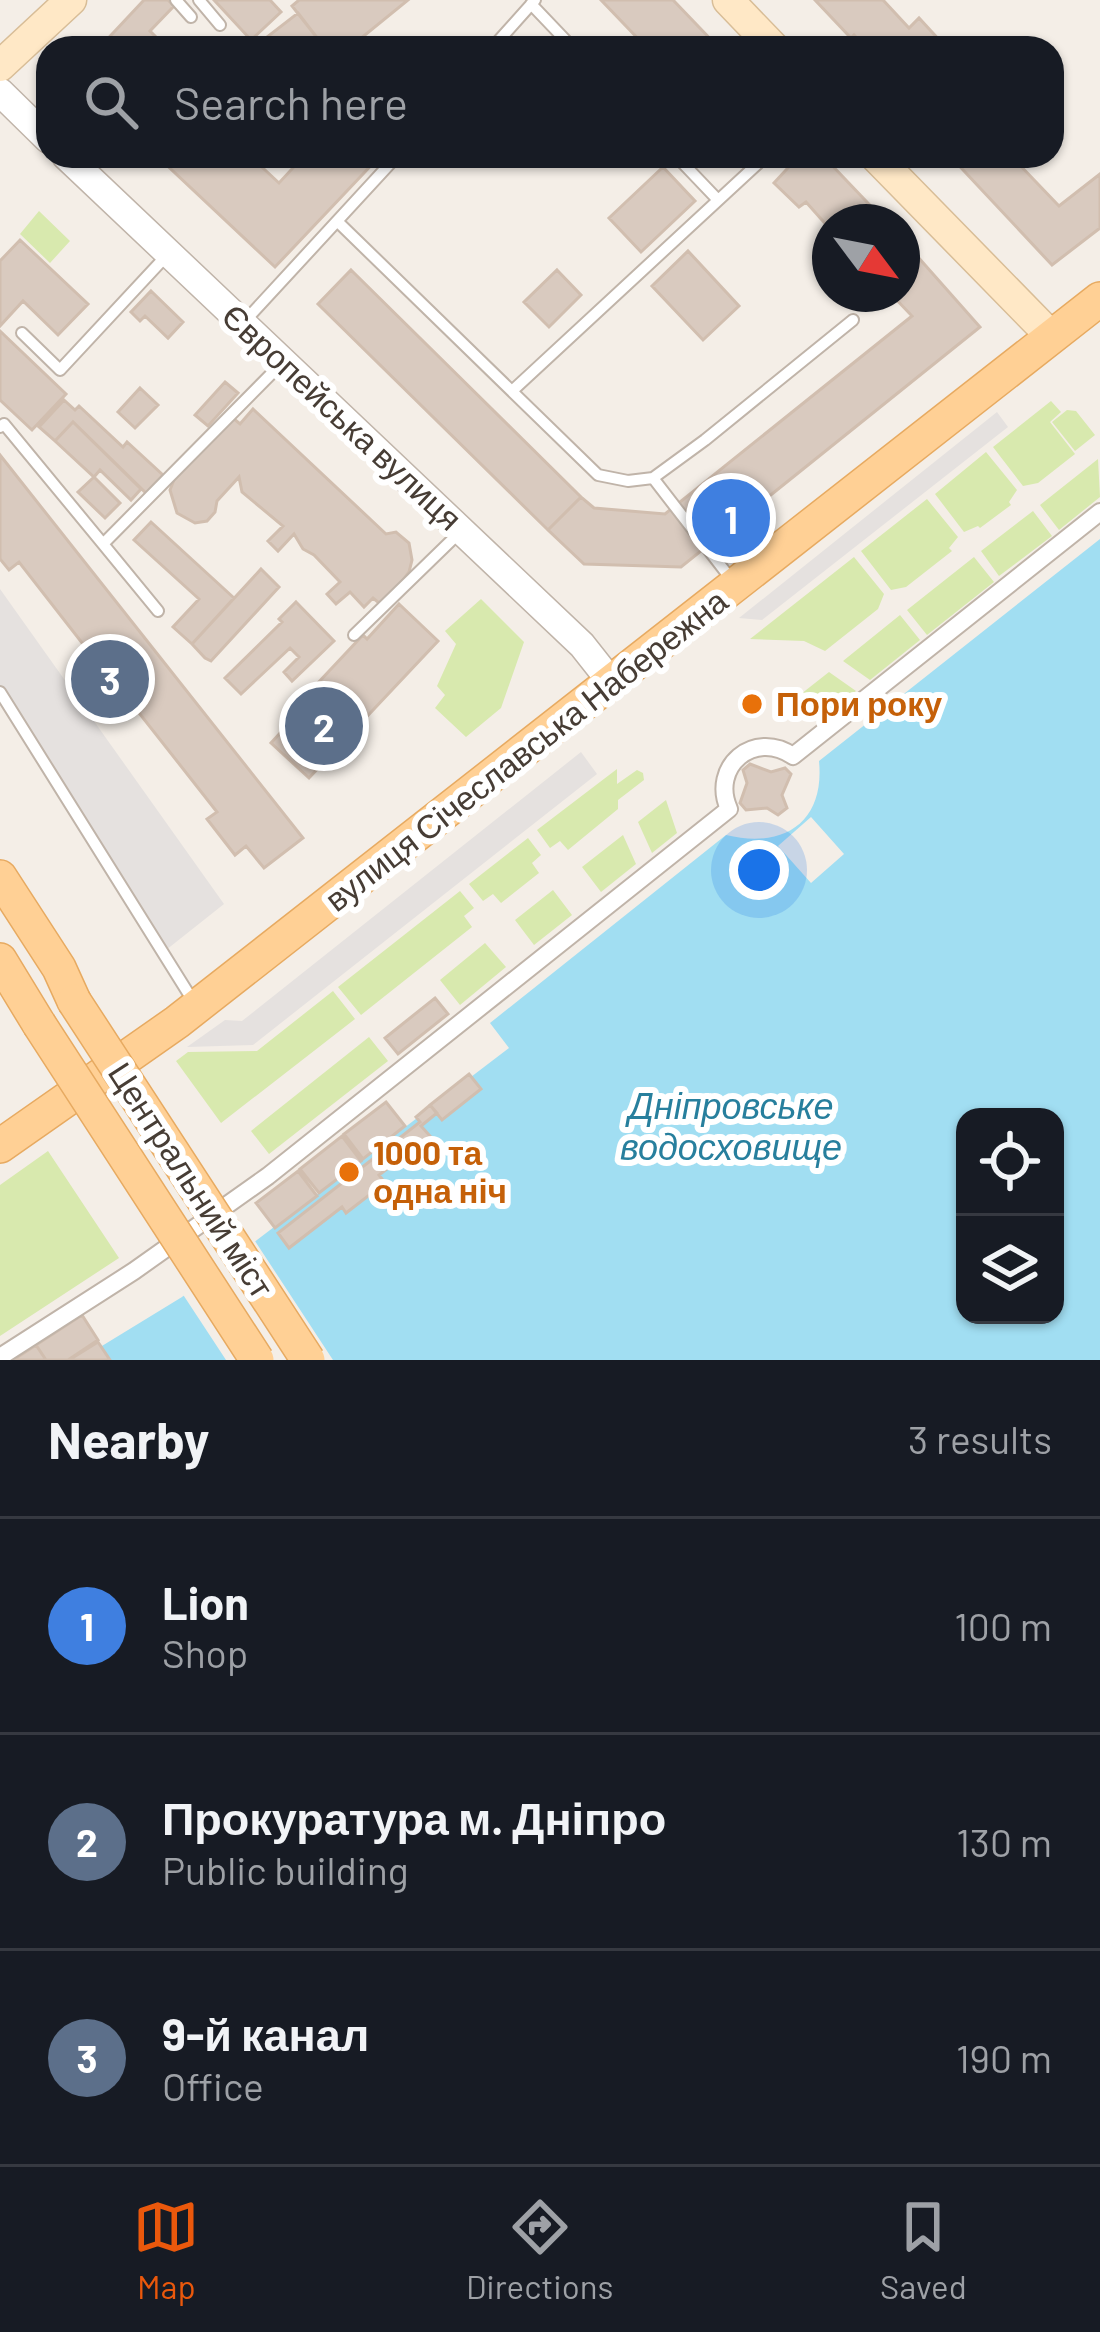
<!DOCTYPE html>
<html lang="en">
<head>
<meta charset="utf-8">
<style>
	body { margin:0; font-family:Barlow,sans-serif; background:#242831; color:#f1f3f6 }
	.controls { position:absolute; right:36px; bottom:36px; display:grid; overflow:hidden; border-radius:24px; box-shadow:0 3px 9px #0004 }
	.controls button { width:108px; height:108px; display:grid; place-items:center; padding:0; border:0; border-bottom:3px solid #363941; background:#171b24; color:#f1f3f6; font:60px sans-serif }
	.compass { position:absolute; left:812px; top:204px; width:108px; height:108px; border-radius:50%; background:#171b24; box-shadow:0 3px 9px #0004; rotate:122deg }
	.you { position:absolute; left:759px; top:870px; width:42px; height:42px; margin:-30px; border:9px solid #fff; border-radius:50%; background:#1a73e8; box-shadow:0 0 0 18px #1a73e833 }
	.badge { display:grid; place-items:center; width:78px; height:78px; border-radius:50%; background:#ea580c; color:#fff; font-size:39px; font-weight:700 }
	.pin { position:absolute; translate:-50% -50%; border:6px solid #fff; box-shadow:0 3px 12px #0006 }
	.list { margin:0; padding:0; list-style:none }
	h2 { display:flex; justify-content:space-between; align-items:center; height:156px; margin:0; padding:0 48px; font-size:51px }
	h2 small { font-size:39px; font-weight:400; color:#9ea1a6 }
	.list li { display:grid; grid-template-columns:78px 1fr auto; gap:36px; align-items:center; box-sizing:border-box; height:216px; padding:0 48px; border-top:3px solid #363941 }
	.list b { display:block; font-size:45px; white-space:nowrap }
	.list p { margin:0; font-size:39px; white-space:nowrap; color:#9ea1a6 }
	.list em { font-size:39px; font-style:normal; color:#9ea1a6 }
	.icon { flex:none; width:66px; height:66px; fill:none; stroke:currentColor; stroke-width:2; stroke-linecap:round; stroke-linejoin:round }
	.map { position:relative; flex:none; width:1100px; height:1360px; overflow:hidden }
	.search { position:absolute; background:#171b24; box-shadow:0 3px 9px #0004; left:36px; right:36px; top:36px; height:132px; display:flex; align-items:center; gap:30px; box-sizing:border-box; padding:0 42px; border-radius:36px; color:#9ea1a6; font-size:45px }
	.sheet { height:804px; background:#171b24 }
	nav { display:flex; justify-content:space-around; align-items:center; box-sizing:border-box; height:168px; border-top:3px solid #363941; background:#171b24; font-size:33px; color:#9ea1a6 }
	nav a { display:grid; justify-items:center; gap:6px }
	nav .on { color:#ea580c }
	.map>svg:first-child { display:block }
	.green { fill:#d8e9ae }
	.parking { fill:#e5e1df }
	.water { fill:#a1def2; fill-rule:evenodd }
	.pier { fill:#f4eee7 }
	.building { fill:#d9cabf; stroke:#d1beaf; stroke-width:3 }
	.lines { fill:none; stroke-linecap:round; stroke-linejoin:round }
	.service-casing { stroke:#c0b4a9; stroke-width:14 }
	.pedestrian-casing { stroke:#c0b4a9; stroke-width:20 }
	.tertiary-casing { stroke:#c0b4a9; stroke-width:30 }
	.secondary-casing { stroke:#d8bd97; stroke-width:33 }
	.primary-casing { stroke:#e7aa61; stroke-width:36 }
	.service { stroke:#fff; stroke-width:10 }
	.pedestrian { stroke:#fff; stroke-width:16 }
	.tertiary { stroke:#fff; stroke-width:27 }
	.secondary { stroke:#ffe8c6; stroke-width:30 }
	.primary { stroke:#ffd095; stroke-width:33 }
	.primary-bridge-casing { stroke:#e7aa61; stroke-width:36; stroke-linecap:butt }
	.primary-bridge { stroke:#ffd095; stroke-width:33 }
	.food-dot { fill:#e8710a; stroke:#fff; stroke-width:4.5 }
	.labels { text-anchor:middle; stroke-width:12; stroke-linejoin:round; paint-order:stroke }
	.street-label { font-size:33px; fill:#473d35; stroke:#fff }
	.food-label { font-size:33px; font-weight:bold; fill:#c56008; stroke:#fff; text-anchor:start }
	.water-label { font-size:36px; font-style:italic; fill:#277f9d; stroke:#fff }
</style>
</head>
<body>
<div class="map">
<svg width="1100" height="1360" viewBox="0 0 1100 1360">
	<rect width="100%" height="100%" fill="#f4eee7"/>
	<path class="green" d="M39 211 70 241 50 263 20 234Z
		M1051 401 1061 412 1050 422 1075 454 1038 483 1023 486 993 447Z
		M1067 410 1076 411 1095 435 1075 451 1052 422Z
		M986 452 1017 490 1009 502 1011 505 980 528 978 526 964 532 935 494Z
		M1098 459 1100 497 1059 530 1040 505Z
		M927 499 958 537 949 548 952 551 906 587 891 590 861 551Z
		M1033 511 1052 536 999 576 981 551Z
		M854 557 884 594 878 609 825 651 804 641 750 639Z
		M974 557 994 582 927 635 907 610Z
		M481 599 524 642 501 708 466 737 435 708 445 695 437 686 456 644 445 631Z
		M900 615 920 640 870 680 843 661Z
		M829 672 856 691 830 711 815 699 801 694Z
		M617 769V784L637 770 643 773 644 780 618 800V809L568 850 560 841 550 848 537 830Z
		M666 800 677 833 652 853 638 822Z
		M623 835 636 864 601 892 582 867Z
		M528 838 541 855 532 863 539 873 501 903 493 894 483 901 469 884Z
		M553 890 572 915 534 945 515 920Z
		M460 891 474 908 464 916 472 927 361 1015 338 987Z
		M485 943 506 967 460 1005 440 980Z
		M333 991 355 1019 221 1123 176 1061 188 1052 257 1051Z
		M369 1037 388 1061 269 1154 251 1131Z
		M48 1151 119 1258 0 1336V1185Z"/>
	<path class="parking" d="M997 412 1008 427 762 620 739 618Z
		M0 589 224 904 166 950 0 688Z
		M581 752 597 774 253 1045 187 1047 225 1020 242 1021Z"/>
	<path class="water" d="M1100 539V1360H79L182 1297 509 1048 490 1023 726 835C783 849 825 823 819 761ZM965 1117H1055V1315H965Z"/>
	<path class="pier" d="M811 817 844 854 811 883 778 846Z
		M253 1238 333 1360H226L180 1290Z"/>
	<path class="building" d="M144 0H168L174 6 150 31 167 48H99Z
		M214 0H270L281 12 251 40Z
		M299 0H408L349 48H325L292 6Z
		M601 0H673L719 48H647Z
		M815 0H883L909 28 919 18 942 43 937 48H866L854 35 851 38Z
		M298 13 325 48H253Z
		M157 156H250L279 183 304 156H380L275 267Z
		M799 156H823L886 222H830V229L806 202 799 207 774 183Z
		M950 156H1011L1059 206 1100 174V228L1052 265Z
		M663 167 695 201 641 252 609 218Z
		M902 239 980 327 681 567 584 564 548 530 581 497 594 508 665 514 912 316 891 294H902Z
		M20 240 88 304 58 335 23 301 0 326V261Z
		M688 251 739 306 703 340 652 286Z
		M351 270 581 497 548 530 318 304Z
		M557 270 581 295 549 327 524 302Z
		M151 291 183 322 168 338 145 316 140 321 131 312Z
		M0 331 66 394 32 430 0 400Z
		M225 382 238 393 208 426 195 415Z
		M140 388 158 405 135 428 118 412Z
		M64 400 75 410 79 406 123 447 127 442 163 475 146 493 73 422 55 441 39 427Z
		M253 409 386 534 396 532 409 543 412 560 409 572 391 596 379 603 373 598 364 607 350 592 336 604 327 594 340 582 314 555 303 549 294 534 278 551 268 541 283 526 242 492 239 477 217 501 215 512 207 521 195 523 177 513 170 490 175 477 233 418 240 424Z
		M73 422 141 489 131 500 100 470 94 477 55 441Z
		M0 455 303 838 264 868 246 846 235 855 207 819 217 812 125 695 115 702 89 668 97 662 19 562 9 570 0 559Z
		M94 477 120 503 105 518 78 492Z
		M151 522 234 598 192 644 173 627 199 599 134 540Z
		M261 569 279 587 211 661 205 658 192 644Z
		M296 602 334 641 292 681 284 672 299 657 290 648 241 694 225 678 282 622 279 619Z
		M399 604 438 641 309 778 271 743 303 708 299 703 363 635 367 639Z
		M750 764 771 772 785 768 791 774 782 795 787 808 778 815 767 808 746 810 740 803 747 783 743 770Z
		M435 998 448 1014 398 1054 385 1038Z
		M469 1074 481 1089 442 1120 430 1105Z
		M386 1102 405 1126 363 1159 344 1134Z
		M430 1105 437 1113 421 1126 430 1136 379 1175 385 1183 346 1213 342 1207 289 1248 278 1233 420 1122 416 1117Z
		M342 1136 361 1161 319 1193 300 1169Z
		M298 1171 317 1196 275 1228 256 1203Z
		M82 1315 98 1340 68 1360H46L36 1345Z
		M98 1342 110 1360H69Z
		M36 1345 46 1360H13Z"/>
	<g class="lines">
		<defs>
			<path id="service" d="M176 0 191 17
				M199 0 220 25
				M531 4 573 48
				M492 48 535 0
				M676 156 718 200
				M339 223 598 475 628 481 653 478 705 440 853 320
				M245 321 397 156
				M22 333 60 370 167 255
				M512 391 766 156
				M0 427 4 424 103 544 282 363
				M653 478 731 579
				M103 544 158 611
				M354 635 460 532
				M0 692 195 1004"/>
			<path id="pedestrian" d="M0 1357 134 1271 268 1176 729 809C710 767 754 729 793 756L1100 512"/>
			<path id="tertiary" d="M0 92 48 139
				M66 156 582 645 612 683"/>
			<path id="secondary" d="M728 0 774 48
				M0 66 71 0
				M875 156 1052 337"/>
			<path id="primary" d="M0 877 59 968 74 1001
				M0 960 39 1024
				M0 1146 177 1022 1100 299"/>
		</defs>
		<use href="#service" class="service-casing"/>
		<use href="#pedestrian" class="pedestrian-casing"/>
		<use href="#tertiary" class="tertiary-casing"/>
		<use href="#secondary" class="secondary-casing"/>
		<use href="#primary" class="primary-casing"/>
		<use href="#service" class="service"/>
		<use href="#pedestrian" class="pedestrian"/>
		<use href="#tertiary" class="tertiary"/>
		<use href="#secondary" class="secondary"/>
		<use href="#primary" class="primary"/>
		<defs>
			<path id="primary-bridge" d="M74 1001 308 1360
				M39 1024 257 1360"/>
		</defs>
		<use href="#primary-bridge" class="primary-bridge-casing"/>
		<use href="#primary-bridge" class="primary-bridge"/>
	</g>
	<g class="food-dot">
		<circle cx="752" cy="704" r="12"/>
		<circle cx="349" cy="1172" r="12"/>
	</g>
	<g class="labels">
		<g class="street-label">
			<text transform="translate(342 417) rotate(43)" y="12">Європейська вулиця</text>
			<text transform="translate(526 750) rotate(-38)" y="12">вулиця Січеславська Набережна</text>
			<text transform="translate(191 1180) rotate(57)" y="12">Центральний міст</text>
		</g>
		<g class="food-label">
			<text x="776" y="716">Пори року</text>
			<text x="373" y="1165">1000 та<tspan x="373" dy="38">одна ніч</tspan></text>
		</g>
		<g class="water-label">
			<text x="731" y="1119">Дніпровське<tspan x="731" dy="41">водосховище</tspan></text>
		</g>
	</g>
</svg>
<div class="controls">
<button><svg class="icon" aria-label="locate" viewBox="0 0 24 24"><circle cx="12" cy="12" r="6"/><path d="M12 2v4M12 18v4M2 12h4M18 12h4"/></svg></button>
<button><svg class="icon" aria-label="layers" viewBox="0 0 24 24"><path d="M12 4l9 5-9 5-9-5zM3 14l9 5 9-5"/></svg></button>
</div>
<svg class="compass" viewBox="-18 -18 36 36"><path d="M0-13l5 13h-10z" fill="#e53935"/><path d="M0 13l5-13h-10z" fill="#9ea1a6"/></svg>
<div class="you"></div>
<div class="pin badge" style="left:731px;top:518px;background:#3f7fe0">1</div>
<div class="pin badge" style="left:324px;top:726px;background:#5c6f8a">2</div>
<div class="pin badge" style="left:110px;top:679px;background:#5c6f8a">3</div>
<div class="search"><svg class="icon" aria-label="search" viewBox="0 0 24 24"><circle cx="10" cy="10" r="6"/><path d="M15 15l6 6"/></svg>Search here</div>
</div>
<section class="sheet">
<h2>Nearby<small>3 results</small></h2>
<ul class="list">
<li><span class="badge" style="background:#3f7fe0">1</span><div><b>Lion</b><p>Shop</p></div><em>100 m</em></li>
<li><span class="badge" style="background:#5c6f8a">2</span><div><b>Прокуратура м. Дніпро</b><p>Public building</p></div><em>130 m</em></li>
<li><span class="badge" style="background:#5c6f8a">3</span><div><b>9-й канал</b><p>Office</p></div><em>190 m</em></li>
</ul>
</section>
<nav>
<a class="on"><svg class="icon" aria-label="map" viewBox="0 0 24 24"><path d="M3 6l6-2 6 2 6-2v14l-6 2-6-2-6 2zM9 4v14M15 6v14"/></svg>Map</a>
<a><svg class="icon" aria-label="directions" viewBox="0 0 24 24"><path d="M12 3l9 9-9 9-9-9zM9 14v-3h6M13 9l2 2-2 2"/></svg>Directions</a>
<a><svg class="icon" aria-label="saved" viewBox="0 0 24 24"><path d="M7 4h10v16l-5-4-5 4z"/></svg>Saved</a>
</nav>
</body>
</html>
